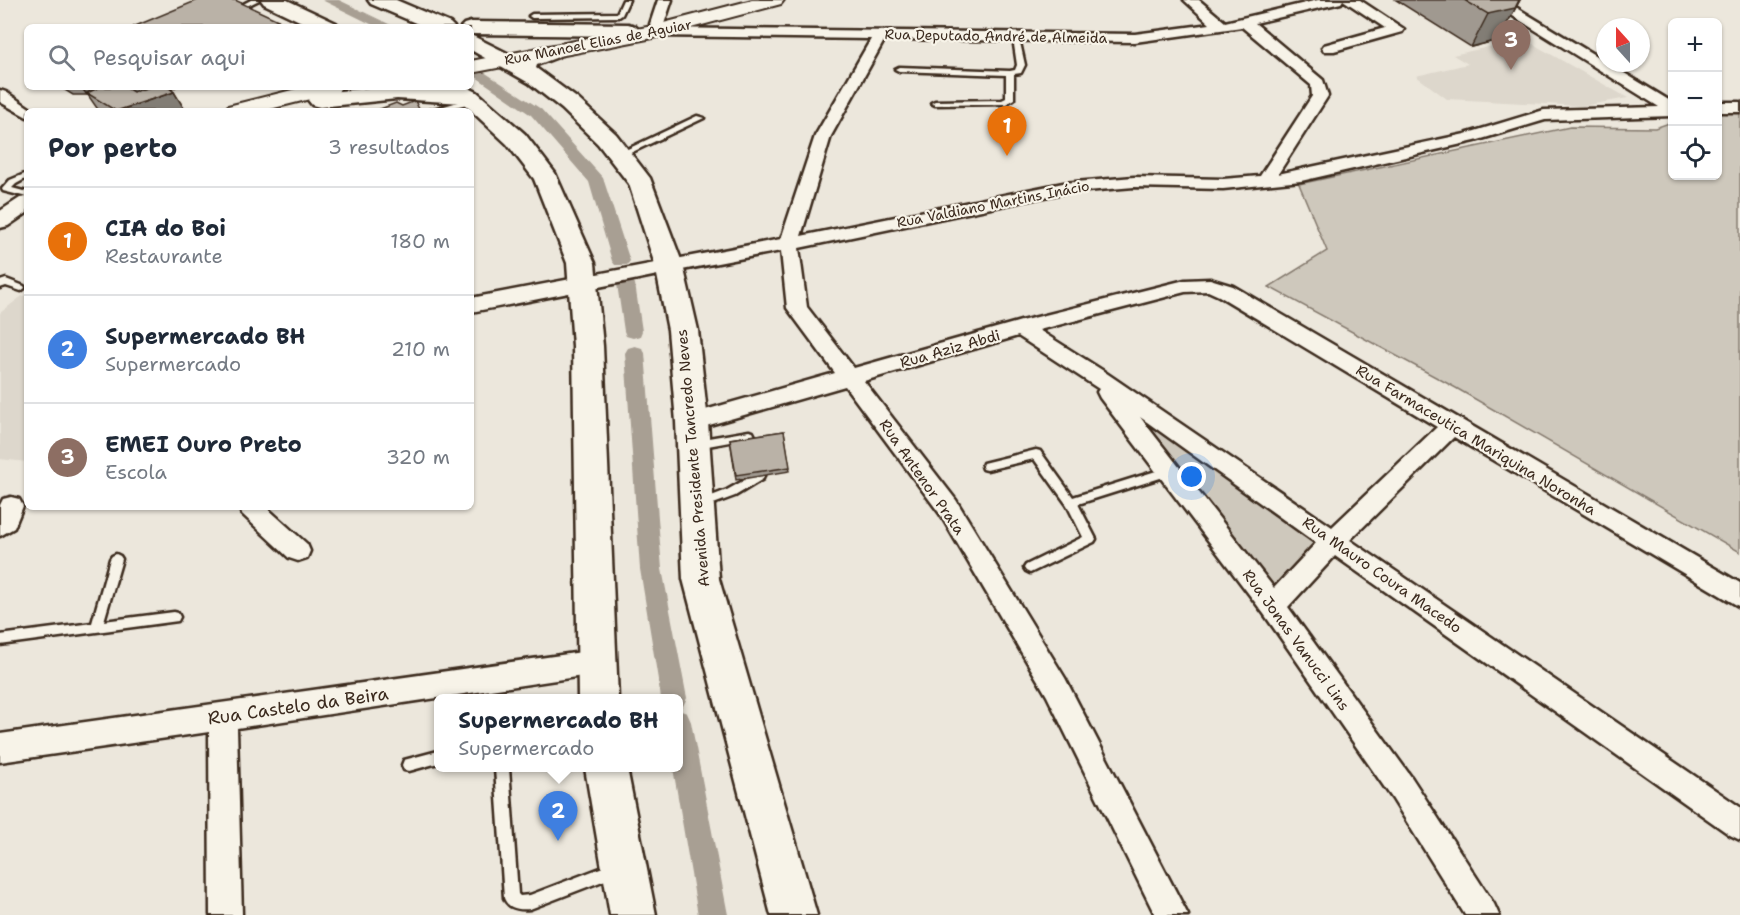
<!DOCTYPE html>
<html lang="pt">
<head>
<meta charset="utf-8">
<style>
	body { margin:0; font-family:"Shantell Sans",sans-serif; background:#f2f2f3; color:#1f2937 }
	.controls { position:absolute; right:18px; top:18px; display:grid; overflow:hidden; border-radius:9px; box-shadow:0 2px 4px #0004 }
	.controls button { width:54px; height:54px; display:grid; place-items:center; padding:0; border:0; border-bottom:2px solid #e0e1e3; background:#fff; color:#1f2937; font:30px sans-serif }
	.compass { position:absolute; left:1596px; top:18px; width:54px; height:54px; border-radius:50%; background:#fff; box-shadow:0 2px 4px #0004; rotate:339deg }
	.you { position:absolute; left:1192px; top:477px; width:21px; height:21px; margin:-15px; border:4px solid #fff; border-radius:50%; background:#1a73e8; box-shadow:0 0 0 9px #1a73e833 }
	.badge { display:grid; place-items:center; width:39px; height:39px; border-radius:50%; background:#111827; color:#fff; font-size:20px; font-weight:700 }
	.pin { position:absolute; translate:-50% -50px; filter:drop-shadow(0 2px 3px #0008) }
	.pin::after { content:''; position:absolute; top:32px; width:21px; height:18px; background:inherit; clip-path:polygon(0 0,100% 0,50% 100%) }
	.popup { position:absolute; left:434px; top:694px; width:249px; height:78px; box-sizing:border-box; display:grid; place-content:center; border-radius:9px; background:#fff; filter:drop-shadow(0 2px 4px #0005); font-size:20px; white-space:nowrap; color:#747a83 }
	.popup b { font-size:22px; color:#1f2937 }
	.popup::after { content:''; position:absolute; left:50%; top:100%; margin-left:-12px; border:12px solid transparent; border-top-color:#fff }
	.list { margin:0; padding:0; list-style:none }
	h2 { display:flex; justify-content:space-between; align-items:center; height:78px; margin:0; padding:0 24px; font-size:26px }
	h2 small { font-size:20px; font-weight:400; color:#747a83 }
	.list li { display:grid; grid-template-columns:39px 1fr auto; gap:18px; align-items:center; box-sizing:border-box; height:108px; padding:0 24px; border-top:2px solid #e0e1e3 }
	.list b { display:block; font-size:22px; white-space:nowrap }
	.list p { margin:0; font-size:20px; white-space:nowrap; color:#747a83 }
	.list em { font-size:20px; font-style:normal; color:#747a83 }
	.icon { flex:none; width:33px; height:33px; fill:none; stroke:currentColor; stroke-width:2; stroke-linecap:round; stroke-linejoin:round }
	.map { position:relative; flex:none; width:1740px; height:915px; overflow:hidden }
	.search { position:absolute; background:#fff; box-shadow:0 2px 4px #0004; left:24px; top:24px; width:450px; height:66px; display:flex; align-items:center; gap:15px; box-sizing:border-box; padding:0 21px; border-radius:9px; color:#747a83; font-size:22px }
	.panel { position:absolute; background:#fff; box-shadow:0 2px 4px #0004; left:24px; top:108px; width:450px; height:402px; border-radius:9px }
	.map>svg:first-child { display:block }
	.built { fill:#ddd7cc }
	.green { fill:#cec8bc; stroke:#84796d; stroke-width:1.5 }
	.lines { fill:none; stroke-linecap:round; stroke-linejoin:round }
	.canal { fill:#a89f93; fill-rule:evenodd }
	.service-casing { stroke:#3b2a1e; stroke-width:5 }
	.minor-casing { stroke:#3b2a1e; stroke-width:5 }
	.tertiary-casing { stroke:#3b2a1e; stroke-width:5 }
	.secondary-casing { stroke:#3b2a1e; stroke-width:4 }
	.primary-casing { stroke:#3b2a1e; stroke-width:5 }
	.service { fill:#f7f3e8; fill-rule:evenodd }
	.minor { fill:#f7f3e8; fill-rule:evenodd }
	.tertiary { fill:#f7f3e8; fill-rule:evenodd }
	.secondary { fill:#f7f3e8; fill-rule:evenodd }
	.primary { fill:#f7f3e8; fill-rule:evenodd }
	.wall { fill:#a09990; stroke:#3b2a1e; stroke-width:1.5 }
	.shaded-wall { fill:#827d75; stroke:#3b2a1e; stroke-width:1.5 }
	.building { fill:#bab2a7; stroke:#3b2a1e; stroke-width:1.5 }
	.labels { text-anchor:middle; stroke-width:4.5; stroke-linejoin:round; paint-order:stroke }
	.far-street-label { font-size:14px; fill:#3b2a1e; stroke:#f7f3e8 }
	.street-label { font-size:15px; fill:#3b2a1e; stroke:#f7f3e8 }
	.near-street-label { font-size:18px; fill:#3b2a1e; stroke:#f7f3e8 }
</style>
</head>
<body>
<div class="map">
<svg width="1740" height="915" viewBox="0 0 1740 915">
	<rect width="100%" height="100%" fill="#ece7dc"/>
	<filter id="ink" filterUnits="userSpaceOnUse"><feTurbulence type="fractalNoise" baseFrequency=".0167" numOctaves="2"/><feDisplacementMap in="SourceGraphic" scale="12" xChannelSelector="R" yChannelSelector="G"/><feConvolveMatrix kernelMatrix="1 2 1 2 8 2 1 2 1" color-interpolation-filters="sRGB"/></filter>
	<g filter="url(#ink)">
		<path class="built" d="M1524 39 1628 98 1583 106 1447 99 1416 76 1468 64 1453 55Z
			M27 295V462L0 459V313L22 296Z"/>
		<path class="green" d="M1718 109 1740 111V552L1456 388 1269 287 1327 251 1299 184 1570 127 1655 128 1672 122V176H1718Z
			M1095 375 1333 541 1273 606Z"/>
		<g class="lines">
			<path class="canal" d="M322 0H339L395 27H377Z
				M481 70 541 109 603 178 630 261 627 265H615L612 261 589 182 531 115 476 77 474 74Z
				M626 278 632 280 635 284 642 331 640 336 633 338 626 336 624 331 617 284 620 280Z
				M635 346 642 348 645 353 662 569 687 698 683 706 678 708V698H661L640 569 625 353 628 348Z
				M678 710 687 713 691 722 728 915H698L673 768H678Z"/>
			<defs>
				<path id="service" d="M251 0H259L237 11 232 10Z
					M623 0H629L622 15 619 17 532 18 529 16 532 14 617 13Z
					M1016 36 1019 38 1025 65 1021 73 1014 74V99L1006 104 935 105 931 103 935 101 1002 100 1006 98V75L899 71 895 69 899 67 1010 71 1015 70 1017 65 1013 38Z
					M472 98 476 100 475 102 439 111H427Z
					M697 116 704 118 622 157H619L615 155Z
					M27 173V178L16 184 12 188 27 192V197L3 191 2 189 10 180Z
					M6 279 24 286 25 288 21 291 6 286 0 288V281Z
					M749 431 753 432 757 440 756 443H748L746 439 697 448 692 444 697 440Z
					M1036 450 1040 451 1073 497 1169 467 1173 468 1174 471 1173 474 1078 504 1096 539 1094 542 1030 573 1026 571 1024 568 1026 565 1083 537 1067 505 1034 459 987 470 983 469 982 466 983 463 987 462Z
					M759 472 763 473 764 476 763 479 735 496 700 509 696 508 695 505 696 502 727 490Z
					M116 554 120 556 122 559 104 621 174 612 178 613 180 617 178 621 0 645V635L92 623 110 559 112 556Z
					M438 751V763L409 771 404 770 402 765 404 760Z
					M495 768H509L518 894 520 896 530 895 616 862 621 864 623 869 621 874 530 909C519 910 508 909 504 898Z"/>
				<path id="minor" d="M658 0H672L664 24 659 28 1135 34 1210 24 1184 0H1199L1225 22 1318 0H1343L1341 3 1255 23 1323 80 1328 96 1278 174 1465 134 1544 110 1659 107 1487 0H1504L1672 102V116L1545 120 1475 141 1301 181 1223 189 1134 187 1063 193 799 248 807 307 854 368 1021 321 1185 280 1210 279 1233 286 1740 583V607L1454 437 1350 540 1740 807V840L1730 835 1335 556 1288 607 1412 778 1494 904 1499 915H1465L1392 798 1264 614 1100 398 1097 392 1099 389 1018 336 864 381 956 500 1065 678 1188 915H1155L1047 696 940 514 845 386 692 430 684 428 681 422 684 416 835 373 787 308 781 251C677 270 575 293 471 312V298L781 239 815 136 871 39 653 36 646 32 648 29 655 28 650 24ZM1242 27 1311 85 1312 96 1260 176 1223 179 1134 177 1063 183 801 236 831 136 885 39 1135 42ZM1208 291 1219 296 1437 427 1332 527 1102 370 1039 330 1185 292ZM1140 417 1316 543 1274 588Z
					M1343 0H1360L1404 29 1402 32 1334 51H1324L1322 48 1324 45 1385 28Z
					M0 90 6 92 34 111H27V117L0 102Z
					M1718 102H1740V112H1718Z
					M11 497 19 499 23 506 14 528 0 536V505L3 499Z
					M238 507H266L307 544 310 551 307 558 298 561 289 558 242 514Z
					M596 650 605 654 609 662 605 670 596 674 237 728 242 915H210L209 732 0 762V734Z"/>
				<path id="tertiary" d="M27 197V213L8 226 0 228V211L20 198Z"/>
				<path id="secondary" d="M752 0H784L781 4 653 38 471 73V61L652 26Z
					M304 87H341L338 92 262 111H225L228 106Z"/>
				<path id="primary" d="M261 0H287L336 23 340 27H312L264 4Z
					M368 0H396L450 23 454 27H425L371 4Z
					M471 22 628 24 635 26 639 30 635 34 628 36 471 34V27H461L464 24Z
					M471 35 519 59C528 51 545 44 558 47L561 52 558 57 537 65 536 68 578 99 616 134 650 178 683 265 698 330 708 422 719 579 817 915H771L683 579 676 422 668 330 655 265 629 184 598 144 562 109 529 83 471 50Z
					M379 87H467L477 92 525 134 555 173 595 263 603 346 618 698H578L573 346 567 263 534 179 507 144 463 103 397 99 320 107 312 105 308 100 312 95 320 93Z
					M585 768H627L656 915H610Z"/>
			</defs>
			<use href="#service" class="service-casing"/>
			<use href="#minor" class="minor-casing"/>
			<use href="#tertiary" class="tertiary-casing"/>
			<use href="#secondary" class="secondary-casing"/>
			<use href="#primary" class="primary-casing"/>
			<use href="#service" class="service"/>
			<use href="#minor" class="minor"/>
			<use href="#tertiary" class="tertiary"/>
			<use href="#secondary" class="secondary"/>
			<use href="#primary" class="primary"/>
		</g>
		<path class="wall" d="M1396 0H1520L1498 40 1471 47Z
			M60 87H175L171 89 174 92 185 110 181 111H99L88 95H73Z
			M784 431 790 471 736 480 730 439Z"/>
		<path class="shaded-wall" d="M1520 0 1498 40 1471 47 1488 14Z
			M278 20 281 27H261Z
			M81 87H100L87 93 88 95H87Z
			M125 87H176L136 105Z
			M174 92 185 110 181 111H118Z"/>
		<path class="building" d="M198 0H235L278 20 261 27H133Z
			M1464 0H1519L1515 8 1488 14Z
			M100 87H125L133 92 150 87H168L174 92 116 111 87 93Z
			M415 101 420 111H375L396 103 402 106Z
			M784 431 790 467 736 475 730 439Z"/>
	</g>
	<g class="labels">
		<g class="far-street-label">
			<text transform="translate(996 36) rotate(1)" y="5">Rua Deputado André de Almeida</text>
			<text transform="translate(598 42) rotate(-11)" y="5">Rua Manoel Elias de Aguiar</text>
			<text transform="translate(993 204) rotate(-11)" y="5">Rua Valdiano Martins Inácio</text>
		</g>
		<g class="street-label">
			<text transform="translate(950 349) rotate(-16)" y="5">Rua Aziz Abdi</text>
			<text transform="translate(1476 440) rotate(31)" y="5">Rua Farmaceutica Mariquina Noronha</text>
			<text transform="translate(693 458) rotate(-95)" y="5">Avenida Presidente Tancredo Neves</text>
			<text transform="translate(922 477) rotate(55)" y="5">Rua Antenor Prata</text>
			<text transform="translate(1382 575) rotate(35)" y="5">Rua Mauro Coura Macedo</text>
			<text transform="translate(1296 640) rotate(54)" y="5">Rua Jonas Vanucci Lins</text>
		</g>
		<g class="near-street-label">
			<text transform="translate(298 706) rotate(-8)" y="6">Rua Castelo da Beira</text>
		</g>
	</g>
</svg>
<div class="controls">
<button>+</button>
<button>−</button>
<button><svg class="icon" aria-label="locate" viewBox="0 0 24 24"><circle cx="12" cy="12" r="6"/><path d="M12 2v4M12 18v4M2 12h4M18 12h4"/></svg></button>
</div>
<svg class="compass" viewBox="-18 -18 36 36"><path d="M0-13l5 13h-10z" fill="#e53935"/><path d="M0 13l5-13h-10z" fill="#747a83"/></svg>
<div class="you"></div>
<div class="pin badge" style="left:1007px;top:156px;background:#e8710a">1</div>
<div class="pin badge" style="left:558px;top:841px;background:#3f7fe0">2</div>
<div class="popup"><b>Supermercado BH</b>Supermercado</div>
<div class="pin badge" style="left:1511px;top:70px;background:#8d6e63">3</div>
<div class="search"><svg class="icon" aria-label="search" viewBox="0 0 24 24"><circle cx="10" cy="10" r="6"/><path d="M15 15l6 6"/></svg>Pesquisar aqui</div>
<section class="panel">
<h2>Por perto<small>3 resultados</small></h2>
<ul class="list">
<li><span class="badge" style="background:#e8710a">1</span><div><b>CIA do Boi</b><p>Restaurante</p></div><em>180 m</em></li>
<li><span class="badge" style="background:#3f7fe0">2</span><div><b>Supermercado BH</b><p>Supermercado</p></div><em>210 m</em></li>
<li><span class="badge" style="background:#8d6e63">3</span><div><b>EMEI Ouro Preto</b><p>Escola</p></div><em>320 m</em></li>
</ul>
</section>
</div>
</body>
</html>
